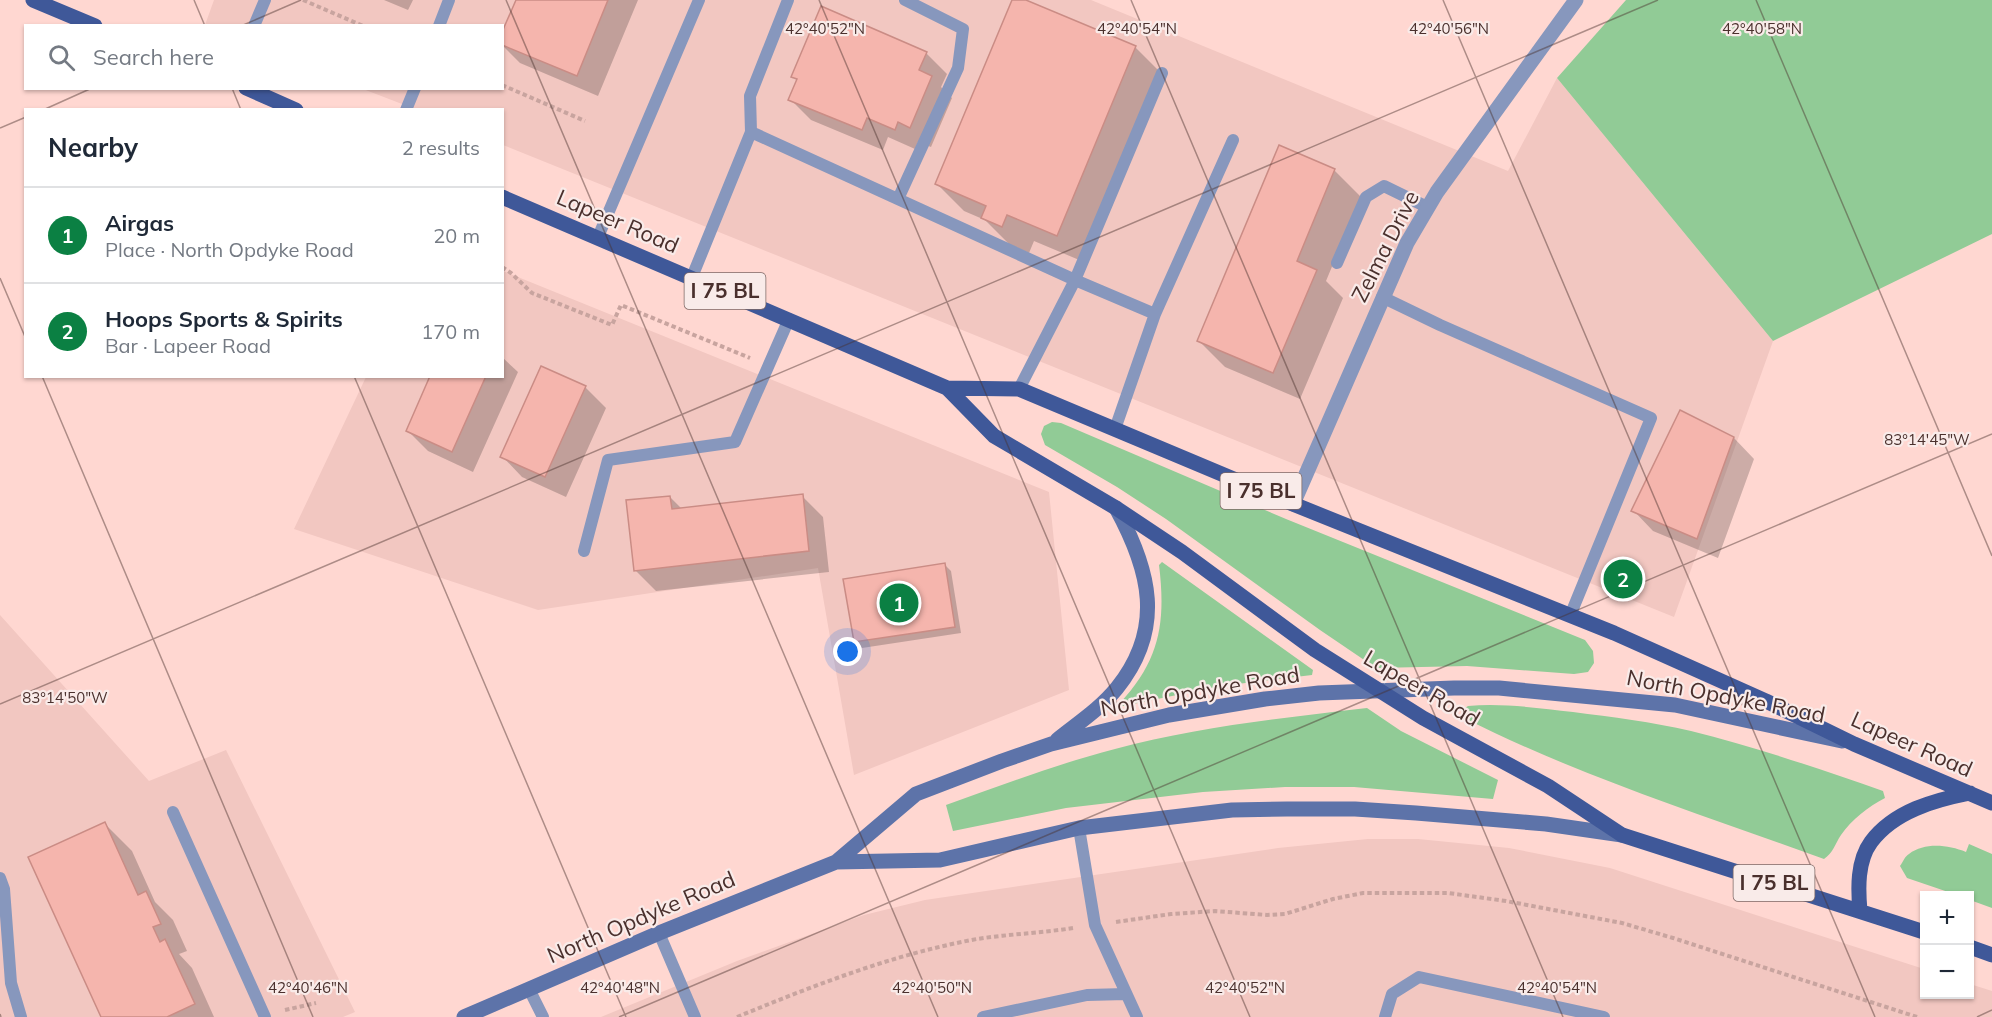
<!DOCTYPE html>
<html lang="en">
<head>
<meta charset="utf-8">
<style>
	body { margin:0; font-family:Mulish,sans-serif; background:#f2f2f3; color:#1f2937 }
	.controls { position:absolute; right:18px; bottom:18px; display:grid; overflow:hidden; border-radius:0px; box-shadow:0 2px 4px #0004 }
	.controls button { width:54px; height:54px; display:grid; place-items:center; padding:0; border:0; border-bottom:2px solid #e0e1e3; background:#fff; color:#1f2937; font:30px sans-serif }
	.you { position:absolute; left:848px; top:652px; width:21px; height:21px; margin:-15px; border:4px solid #fff; border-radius:50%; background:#1a73e8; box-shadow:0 0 0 9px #1a73e833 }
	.badge { display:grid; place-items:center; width:39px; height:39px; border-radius:50%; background:#0b8043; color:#fff; font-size:20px; font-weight:700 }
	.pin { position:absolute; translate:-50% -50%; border:3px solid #fff; box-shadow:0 2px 6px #0006 }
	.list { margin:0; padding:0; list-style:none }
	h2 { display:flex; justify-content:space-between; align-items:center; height:78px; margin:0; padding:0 24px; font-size:26px }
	h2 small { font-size:20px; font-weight:400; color:#747a83 }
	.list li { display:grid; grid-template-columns:39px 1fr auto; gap:18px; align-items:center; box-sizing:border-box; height:96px; padding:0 24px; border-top:2px solid #e0e1e3 }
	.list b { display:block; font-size:22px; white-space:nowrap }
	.list p { margin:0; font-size:20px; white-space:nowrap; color:#747a83 }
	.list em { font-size:20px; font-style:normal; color:#747a83 }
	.icon { flex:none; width:33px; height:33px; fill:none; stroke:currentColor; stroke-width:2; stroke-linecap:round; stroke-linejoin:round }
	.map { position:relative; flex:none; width:1992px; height:1017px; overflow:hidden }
	.search { position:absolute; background:#fff; box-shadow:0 2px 4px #0004; left:24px; top:24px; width:480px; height:66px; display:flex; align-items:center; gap:15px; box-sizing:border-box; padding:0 21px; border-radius:0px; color:#747a83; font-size:22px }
	.panel { position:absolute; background:#fff; box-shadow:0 2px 4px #0004; left:24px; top:108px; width:480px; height:270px; border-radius:0px }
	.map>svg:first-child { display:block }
	.built { fill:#f2c7c1 }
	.green { fill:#91cb96 }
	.shadow { fill:#0003 }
	.building { fill:#f5b5ad; stroke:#ca8c85; stroke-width:1.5 }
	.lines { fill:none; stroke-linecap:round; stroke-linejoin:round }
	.path { stroke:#c8a49f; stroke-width:4; stroke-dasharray:4.5 3; stroke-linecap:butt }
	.lane { stroke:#8797bd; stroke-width:12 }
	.street { stroke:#8797bd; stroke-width:15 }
	.secondary { stroke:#5d73a9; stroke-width:15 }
	.primary { stroke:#3f5899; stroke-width:15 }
	.ticks { fill:none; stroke:#4a302d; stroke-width:1.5; stroke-opacity:0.45 }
	.labels { text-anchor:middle; stroke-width:4.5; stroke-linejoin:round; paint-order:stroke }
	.shield { fill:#f9ebe9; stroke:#7e6865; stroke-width:1.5 }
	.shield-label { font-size:21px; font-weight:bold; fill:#4a302d }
	.street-label { font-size:22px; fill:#4a302d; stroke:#f9ebe9 }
	.ticks-label { font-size:15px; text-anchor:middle; fill:#4a302d; stroke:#f9ebe9; stroke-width:4.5; stroke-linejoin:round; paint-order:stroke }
</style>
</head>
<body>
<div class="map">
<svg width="1992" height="1017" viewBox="0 0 1992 1017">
	<rect width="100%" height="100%" fill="#ffd7d1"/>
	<path class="built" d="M214 0H1091L1508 171 1557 78 1773 341 1674 617 503 145 502 110 415 109 363 89 502 88V26H207L205 25Z
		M503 271 1049 492 1069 690 854 775 818 568 538 610 294 529 366 377 502 376Z
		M0 615 149 781 226 750 355 1012 343 1017H0Z
		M1368 839H1418L1509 848 1610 868 1924 969V994H1970V984L1992 991V1017H601L737 961 864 915 925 900 1278 848Z"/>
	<path class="green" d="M1626 0H1992V234L1773 341 1557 78Z
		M1052 422 1061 423 1286 519 1585 640 1593 651 1594 663 1588 672 1574 674 1467 666 1376 668 1320 630 1166 519 1117 487 1045 445 1041 434 1044 426Z
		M1162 562 1313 670 1312 675 1221 686 1123 706 1120 703C1160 660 1166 622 1159 565Z
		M1468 706C1502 703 1539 708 1573 712 1612 717 1652 722 1691 731 1756 747 1820 769 1883 791L1885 798C1868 807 1852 819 1841 835 1835 844 1833 853 1824 859 1703 815 1579 776 1464 718L1462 710Z
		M1367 708 1401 731 1498 780 1493 799 1354 787H1285L1203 792 1066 808 953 831 946 805C1002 785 1057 764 1115 749 1197 727 1283 718 1367 708Z
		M1969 844 1992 854V908L1970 900V896L1957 895 1907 878 1900 866C1903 862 1905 856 1909 854 1925 842 1948 845 1966 852Z"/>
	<path class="shadow" d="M384 0H413L408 10Z
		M518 0H638L598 96 520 63 502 45V36Z
		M1014 0H1023L1136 48 1162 74 1084 262 1034 241 1029 253 1009 244 985 220 964 211 937 184Z
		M926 53 947 74 941 87 952 98 931 147 918 142 915 149 888 137 883 150 811 120 790 99 798 81 793 77Z
		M1334 170 1361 197 1326 281 1343 298 1300 399 1225 367 1199 341Z
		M502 357 518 372 473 472 428 451 407 430 432 376H502Z
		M542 368 585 387 606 408 566 497 522 477 502 456Z
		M1734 438 1754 459 1718 558 1653 531 1633 510Z
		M802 496 823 517 829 572 656 591 635 570 670 497 682 509Z
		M944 564 951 571 961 633 862 648 855 642Z
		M105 824 132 851 155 902 173 920 187 951 179 954 192 968 214 1017H102Z"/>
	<path class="building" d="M516 0H608L577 76 502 45V32Z
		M1012 0H1026L1136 46 1057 236 1007 215 1002 227 981 218 986 206 935 184Z
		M821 6 927 52 919 70 932 76 910 128 898 122 895 130 867 118 862 130 788 100 797 79 791 77Z
		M1279 145 1335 169 1297 261 1317 270 1273 373 1197 341Z
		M541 366 586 386 545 477 500 457Z
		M430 376H486L452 452 406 431Z
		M1680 410 1734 437 1697 539 1631 511Z
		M803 494 809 551 634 571 626 500 670 496 672 509Z
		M945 563 955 627 854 642 843 579Z
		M105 822 138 895 146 891 161 924 153 927 160 942 165 939 195 1004 167 1017H101L28 857Z"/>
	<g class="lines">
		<path class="path" d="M303 0 363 26
			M502 85 585 121
			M502 267 511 273 532 293 612 325 621 305 750 358
			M1116 922 1171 914 1215 911 1267 915 1285 914 1333 899 1363 893H1448L1506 901 1622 923 1673 938 1917 1017
			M285 1010 316 1003
			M737 1017C815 985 894 954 977 939 1009 934 1042 933 1073 928"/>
		<path class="lane" d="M254 26 265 0
			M439 26 449 0
			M406 110 415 88
			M751 132 1075 280 1155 314 1115 429
			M898 199 958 68 963 29 905 0
			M598 237 699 0
			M1337 263 1366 197 1384 186 1427 207
			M692 277 751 132 750 96 788 0
			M1382 297 1440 325 1651 418 1570 616
			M1155 314 1233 140
			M1019 389 1075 280 1162 73
			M584 551 608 460 735 442 789 319
			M173 812 265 1017
			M1079 828 1095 925 1137 1017
			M0 878 4 889 11 983 21 1017
			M659 933 695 1017
			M529 989 543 1017
			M983 1017 1087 995 1126 994
			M1385 1017 1392 994 1419 977 1604 1017"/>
		<path class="street" d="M1293 504 1407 243 1437 192 1576 0"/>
		<path class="secondary" d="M1057 740C1078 723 1100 709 1117 688 1165 628 1150 570 1116 508
			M836 862 940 860 1079 828 1232 810 1287 809H1355L1416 813 1546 824 1622 835
			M464 1017 659 933 836 862 916 794 1002 761 1051 744 1169 715 1265 699 1319 693 1454 688H1499L1675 705 1842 741"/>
		<path class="primary" d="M33 0 95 26
			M246 88 296 110
			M502 197 947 388 994 436 1116 508 1182 552 1315 650 1423 718 1548 786 1622 835 1924 932
			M947 388 1019 389 1293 504 1614 633 1766 701 1854 744 1992 803
			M1860 911C1858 889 1857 861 1871 842 1894 811 1935 800 1970 793
			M1970 947 1992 955"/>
	</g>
	<path class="ticks" d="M194 0 205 26M506 0 938 1017M819 0 1250 1017M1131 0 1563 1017M1443 0 1875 1017M1756 0 1992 556M241 26 301 0M232 88 241 110M43 110 92 88M0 128 26 117M0 278 26 339M42 376 313 1017M354 376 626 1017M0 704 1658 0M0 1014 1 1017M619 1017 1992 434M1977 1017 1992 1010"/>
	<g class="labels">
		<g class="shield">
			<rect x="684.5" y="273" width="81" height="36" rx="4.5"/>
			<rect x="1220.5" y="473" width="81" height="36" rx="4.5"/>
			<rect x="1733.5" y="865" width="81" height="36" rx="4.5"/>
		</g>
		<g class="shield-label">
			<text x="725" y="298">I 75 BL</text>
			<text x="1261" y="498">I 75 BL</text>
			<text x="1774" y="890">I 75 BL</text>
		</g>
		<g class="street-label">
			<text transform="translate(618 221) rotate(23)" y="8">Lapeer Road</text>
			<text transform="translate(1385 246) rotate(-63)" y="8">Zelma Drive</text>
			<text transform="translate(1422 688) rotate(30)" y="8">Lapeer Road</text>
			<text transform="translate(1200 691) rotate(-10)" y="8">North Opdyke Road</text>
			<text transform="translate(1726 696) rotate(11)" y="8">North Opdyke Road</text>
			<text transform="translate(1912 744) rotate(24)" y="8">Lapeer Road</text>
			<text transform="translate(641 917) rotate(-23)" y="8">North Opdyke Road</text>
		</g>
	</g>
	<g class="ticks-label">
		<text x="825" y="34">42°40'52"N</text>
		<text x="1137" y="34">42°40'54"N</text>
		<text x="1449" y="34">42°40'56"N</text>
		<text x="1762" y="34">42°40'58"N</text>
		<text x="1927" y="445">83°14'45"W</text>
		<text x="65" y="703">83°14'50"W</text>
		<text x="308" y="993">42°40'46"N</text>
		<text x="620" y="993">42°40'48"N</text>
		<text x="932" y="993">42°40'50"N</text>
		<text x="1245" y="993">42°40'52"N</text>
		<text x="1557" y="993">42°40'54"N</text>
	</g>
</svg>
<div class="controls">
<button>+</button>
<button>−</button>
</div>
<div class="you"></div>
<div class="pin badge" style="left:899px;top:603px">1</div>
<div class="pin badge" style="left:1623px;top:579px">2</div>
<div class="search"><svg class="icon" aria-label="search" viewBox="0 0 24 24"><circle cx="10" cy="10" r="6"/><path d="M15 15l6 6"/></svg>Search here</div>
<section class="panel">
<h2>Nearby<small>2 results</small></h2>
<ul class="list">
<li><span class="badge">1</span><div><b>Airgas</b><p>Place · North Opdyke Road</p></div><em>20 m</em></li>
<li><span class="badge">2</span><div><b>Hoops Sports &amp; Spirits</b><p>Bar · Lapeer Road</p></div><em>170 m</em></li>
</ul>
</section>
</div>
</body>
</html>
